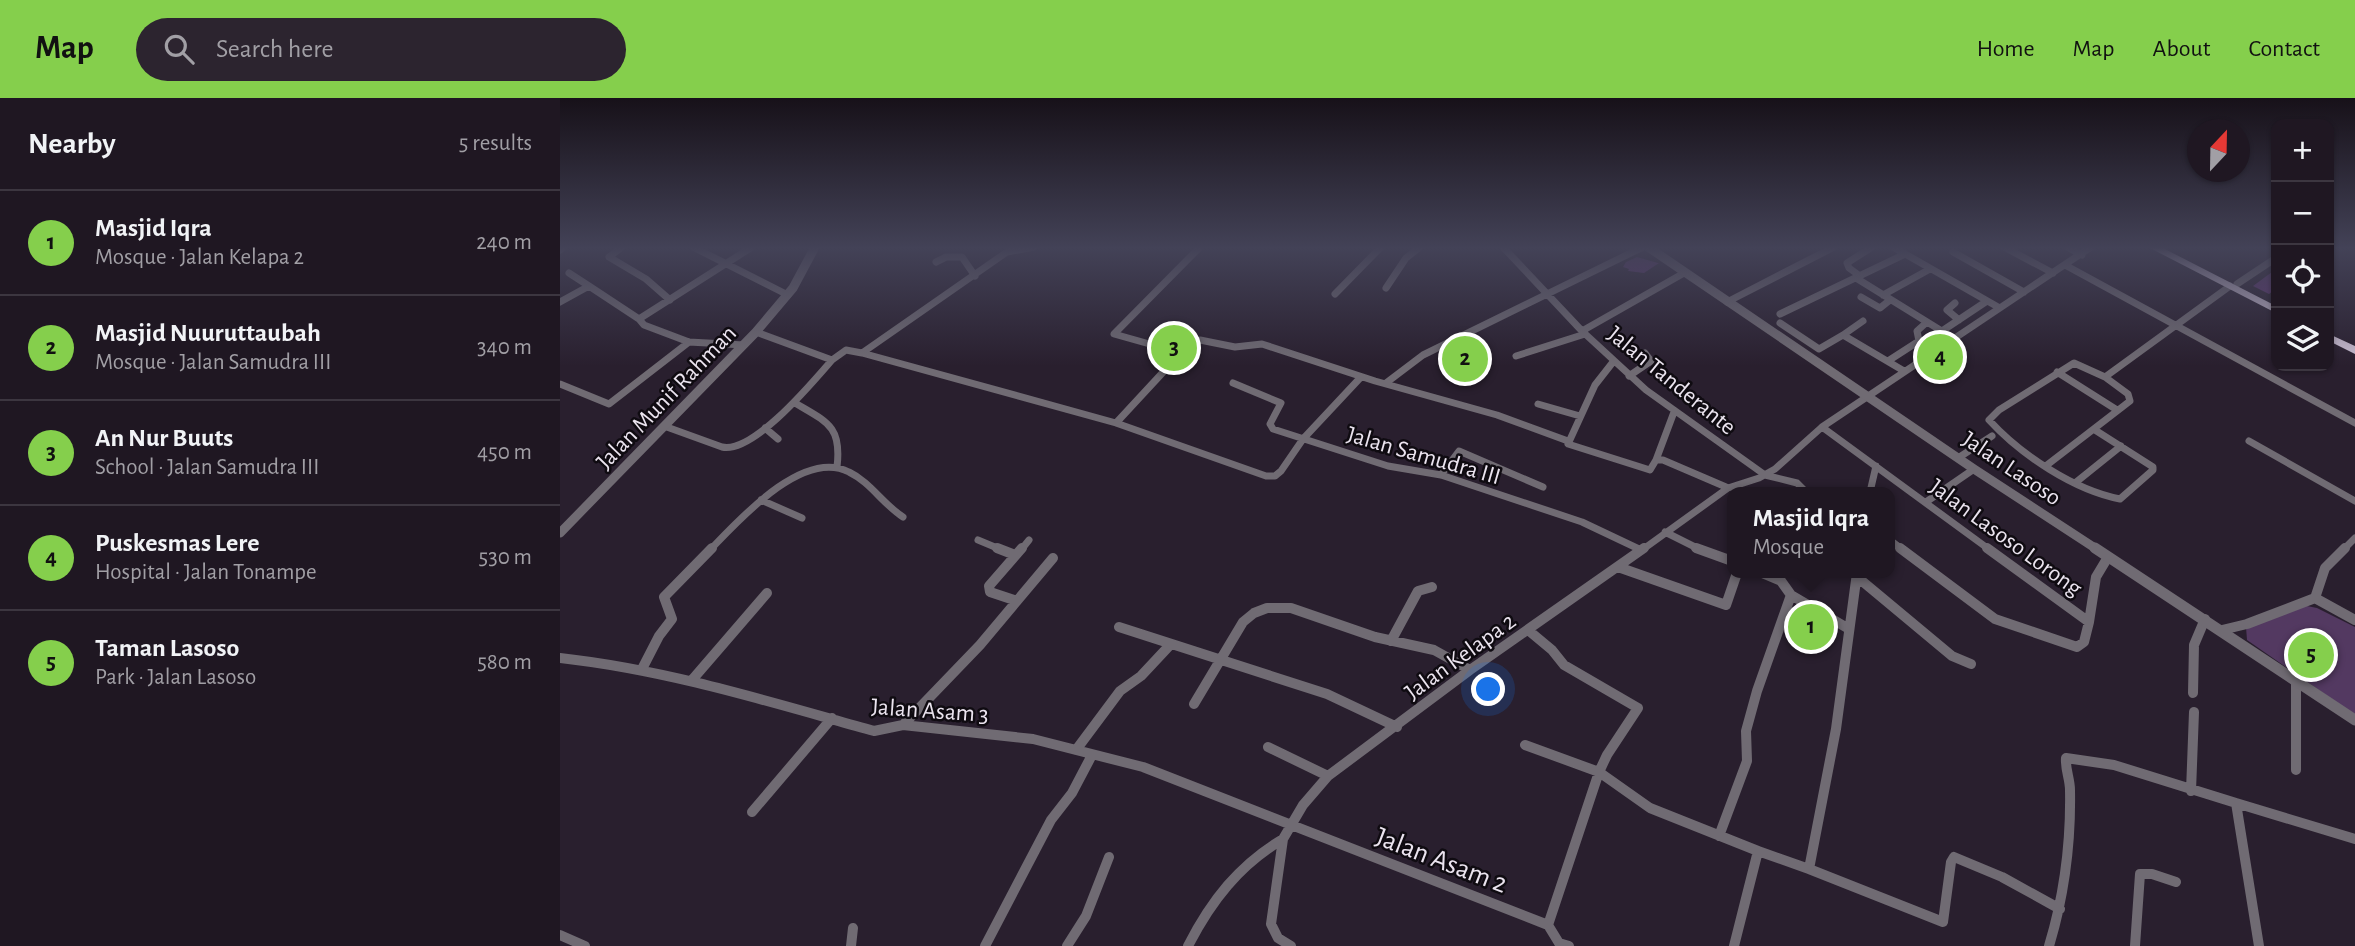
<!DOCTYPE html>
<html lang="en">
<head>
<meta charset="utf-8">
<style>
	body { margin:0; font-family:"Alegreya Sans",sans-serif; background:#2c242f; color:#f1f3f6 }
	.controls { position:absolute; right:21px; top:21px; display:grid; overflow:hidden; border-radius:14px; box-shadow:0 2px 5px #0004 }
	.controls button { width:63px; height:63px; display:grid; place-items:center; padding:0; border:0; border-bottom:2px solid #3c3640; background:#1f1722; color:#f1f3f6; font:35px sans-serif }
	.compass { position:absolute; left:1627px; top:21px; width:63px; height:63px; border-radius:50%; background:#1f1722; box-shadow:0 2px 5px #0004; rotate:22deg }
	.you { position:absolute; left:929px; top:592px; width:24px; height:24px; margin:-18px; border:5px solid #fff; border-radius:50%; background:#1a73e8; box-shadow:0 0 0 10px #1a73e833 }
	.badge { display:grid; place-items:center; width:46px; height:46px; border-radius:50%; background:#85cf4c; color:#111; font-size:23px; font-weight:700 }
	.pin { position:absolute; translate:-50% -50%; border:4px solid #fff; box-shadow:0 2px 7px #0006 }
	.popup { position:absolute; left:1167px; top:389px; width:168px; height:91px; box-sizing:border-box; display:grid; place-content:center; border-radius:14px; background:#1f1722; filter:drop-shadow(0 2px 5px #0005); font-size:23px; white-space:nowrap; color:#a19fa5 }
	.popup b { font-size:26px; color:#f1f3f6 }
	.popup::after { content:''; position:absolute; left:50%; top:100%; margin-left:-14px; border:14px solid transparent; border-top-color:#1f1722 }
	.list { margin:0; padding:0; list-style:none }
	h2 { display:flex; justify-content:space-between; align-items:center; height:91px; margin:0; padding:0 28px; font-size:30px }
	h2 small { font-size:23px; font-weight:400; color:#a19fa5 }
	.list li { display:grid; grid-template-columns:46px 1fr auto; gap:21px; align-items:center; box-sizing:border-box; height:105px; padding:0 28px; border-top:2px solid #3c3640 }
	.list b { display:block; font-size:26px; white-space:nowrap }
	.list p { margin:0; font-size:23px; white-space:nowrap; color:#a19fa5 }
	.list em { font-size:23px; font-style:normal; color:#a19fa5 }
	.icon { flex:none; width:38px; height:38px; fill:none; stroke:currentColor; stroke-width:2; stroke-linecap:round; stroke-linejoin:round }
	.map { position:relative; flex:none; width:1795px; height:848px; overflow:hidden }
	header { display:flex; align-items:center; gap:42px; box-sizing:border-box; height:98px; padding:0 35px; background:#85cf4c; color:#111 }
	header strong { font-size:33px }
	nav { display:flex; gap:38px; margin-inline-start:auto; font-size:24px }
	.search { width:490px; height:63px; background:#2c242f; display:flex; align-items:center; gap:18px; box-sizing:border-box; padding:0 24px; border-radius:38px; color:#a19fa5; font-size:26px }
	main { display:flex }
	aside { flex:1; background:#1f1722 }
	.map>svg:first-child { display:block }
	.green { fill:#533961 }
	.building { fill:#5f3473 }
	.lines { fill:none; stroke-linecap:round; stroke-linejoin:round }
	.minor-far1 { stroke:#706b73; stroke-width:7 }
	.minor { stroke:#706b73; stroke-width:10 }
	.tertiary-far1 { stroke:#706b73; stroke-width:9 }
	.tertiary { stroke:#706b73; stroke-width:11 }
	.trunk { fill:#ccc0d3; fill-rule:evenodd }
	.labels { text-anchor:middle; stroke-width:5; stroke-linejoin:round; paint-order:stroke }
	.street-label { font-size:24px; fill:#ebe4ef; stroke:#0f0b11 }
	.near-street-label { font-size:28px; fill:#ebe4ef; stroke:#0f0b11 }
</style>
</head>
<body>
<header>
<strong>Map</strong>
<div class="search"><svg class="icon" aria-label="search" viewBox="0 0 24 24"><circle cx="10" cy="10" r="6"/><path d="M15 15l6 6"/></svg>Search here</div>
<nav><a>Home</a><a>Map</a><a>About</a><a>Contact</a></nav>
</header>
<main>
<aside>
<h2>Nearby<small>5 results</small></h2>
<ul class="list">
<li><span class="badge">1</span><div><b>Masjid Iqra</b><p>Mosque · Jalan Kelapa 2</p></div><em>240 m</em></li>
<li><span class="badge">2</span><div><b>Masjid Nuuruttaubah</b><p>Mosque · Jalan Samudra III</p></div><em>340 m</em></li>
<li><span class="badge">3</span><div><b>An Nur Buuts</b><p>School · Jalan Samudra III</p></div><em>450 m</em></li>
<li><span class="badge">4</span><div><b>Puskesmas Lere</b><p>Hospital · Jalan Tonampe</p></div><em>530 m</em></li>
<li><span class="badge">5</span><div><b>Taman Lasoso</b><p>Park · Jalan Lasoso</p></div><em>580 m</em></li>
</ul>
</aside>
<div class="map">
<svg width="1795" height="848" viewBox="0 0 1795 848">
	<rect width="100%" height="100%" fill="#291f2e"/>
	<path class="green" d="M1742 507 1757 510 1795 529V617L1687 542 1686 529Z"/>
	<path class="building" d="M1077 159 1098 165H1099L1084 175 1068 173 1069 171 1063 169 1066 164Z
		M1712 174 1716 176V191L1709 196 1693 188Z
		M905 251 919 264 904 271 891 257Z
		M1248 516 1267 530 1255 541 1236 527Z"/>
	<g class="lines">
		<path class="minor-far1" d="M62 149 49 159 86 181 110 202
			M133 149 228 197
			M943 149 1022 233 1086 292 1205 377 1237 385 1246 394
			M1333 149 1438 209
			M1444 149 1493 175
			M1507 149 1522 157
			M0 152 4 149
			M1393 154 1464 194
			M376 164 386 159H402L415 178
			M1505 167 1795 325
			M9 175 29 188
			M1300 178 1289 170 1287 165 1312 149
			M1296 180 1393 240
			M1677 186 1716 160
			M826 190 846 160 860 149
			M775 196 821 149
			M1323 197 1370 171
			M1301 199 1320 210 1330 202
			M0 204 29 188 79 221
			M1167 204 1274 149
			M1395 205 1387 212 1399 222
			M1220 216 1345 156
			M1303 223 1283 237 1344 273
			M1220 225 1259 251 1283 237
			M1022 233 1124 175
			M1382 233 1427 203
			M184 247 129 244 84 227 79 221 192 149
			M618 254 640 242 675 249 702 246 815 283 937 317 1008 343
			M302 255 556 325 706 378H715L721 373 743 341 801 279
			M956 258 1025 236
			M272 262 286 252 302 255 447 154 474 149
			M1328 263 1359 243 1357 233 1367 224
			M1053 264 1035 287 1008 346 1090 372 1096 362H1103L1166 389
			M1497 274 1557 312
			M1069 278 1091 263 1085 255
			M673 285 721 305 710 326 713 331 828 368 881 377 1022 424 1079 451
			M826 285 863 257 1083 149
			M0 286 49 306 129 244
			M235 305C267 324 282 328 277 369
			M978 306 1020 318
			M556 325 619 257 618 254 554 236 640 149
			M104 328 162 349C193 356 252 285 272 262L196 234
			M1262 329 1531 149
			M205 330 218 341
			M1535 332 1593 369V372L1560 401C1514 392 1461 357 1429 322L1439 312 1514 265 1545 279
			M1689 343 1795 403
			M1398 360 1432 338
			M1096 362 1114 314
			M1487 367 1570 303 1568 296 1545 279 1670 188
			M881 377 899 353 983 389
			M1515 385 1561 348
			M1310 394 1316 368
			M201 402 242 420
			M1366 404 1414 371
			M1105 434 1141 452
			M418 442 442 452
			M1330 442 1343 452
			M150 452C179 422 243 350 289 374 310 384 323 406 343 419
			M461 452 469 442
			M1082 452 1168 390 1199 380 1215 371 1262 329 1430 452
			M1783 452 1795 440"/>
		<path class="minor" d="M437 450 455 457
			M1136 450 1172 463
			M1340 450 1435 521 1517 549 1524 544 1529 524
			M1427 450 1529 524 1536 479 1548 459
			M1058 469 1166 507 1177 475
			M1202 475 1221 483 1231 497 1289 531
			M1296 478 1392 558 1411 566
			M1755 500 1795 522
			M457 503 430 494 429 488 462 450
			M559 529 767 596 837 629
			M1662 532 1687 526 1755 500 1765 470 1785 450
			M831 543 858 493 872 489
			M0 560C108 572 210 604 314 633L343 627 473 641 583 669 988 827 999 845 1009 848
			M82 571 99 538 112 521 104 499 152 450
			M132 582 207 495
			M1736 583V672
			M1633 595 1634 547 1645 521
			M634 606 683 524 694 515 707 510H731L815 539 874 552 910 572
			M343 627 420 547 493 460
			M965 647 1039 674 1047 657 1078 610 1004 567 992 552 968 532
			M708 649 768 678
			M516 652 560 593 581 578 610 547
			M1631 693 1634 614
			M192 714 272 620
			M1159 738 1187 663 1186 633 1197 593 1231 497
			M1249 771 1383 824 1391 764 1394 759 1442 779 1500 811
			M988 827 1039 674 1090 710 1198 753
			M0 837 25 848
			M291 848 293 830
			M425 848 491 722 512 695 532 657
			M507 848 526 818 549 759
			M628 848C651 803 679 767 723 741
			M731 848 718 840 711 826 723 741 743 707 768 678 910 572 1084 450
			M1174 848 1198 753 1249 771 1276 631 1297 475
			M1489 848C1504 798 1511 744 1510 692 1510 681 1505 671 1506 660L1554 667 1676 705
			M1575 848 1580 776H1592L1616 784
			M1699 848 1676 705 1795 741"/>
		<path class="tertiary-far1" d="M1088 149 1414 371 1538 452
			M0 435 196 234 233 190 255 149"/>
		<path class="tertiary" d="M1535 450 1795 622"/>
		<path class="trunk" d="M1588 149H1601L1716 208V215Z
			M1769 236 1795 248V256L1769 243Z"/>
	</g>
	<linearGradient id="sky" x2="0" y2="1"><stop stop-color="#171119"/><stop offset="0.56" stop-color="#434257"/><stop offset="1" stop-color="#434257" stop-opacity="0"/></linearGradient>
	<rect width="1795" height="268" fill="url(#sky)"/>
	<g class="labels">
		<g class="street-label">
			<text transform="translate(1112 282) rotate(39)" y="8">Jalan Tanderante</text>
			<text transform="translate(106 299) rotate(-46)" y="8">Jalan Munif Rahman</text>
			<text transform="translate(864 357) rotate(16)" y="8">Jalan Samudra III</text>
			<text transform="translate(1452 370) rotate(34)" y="8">Jalan Lasoso</text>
			<text transform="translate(1446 439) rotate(36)" y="8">Jalan Lasoso Lorong</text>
			<text transform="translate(900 558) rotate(-36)" y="8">Jalan Kelapa 2</text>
			<text transform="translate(370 612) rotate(4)" y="8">Jalan Asam 3</text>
		</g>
		<g class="near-street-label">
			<text transform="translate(882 761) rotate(21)" y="10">Jalan Asam 2</text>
		</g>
	</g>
</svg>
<div class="controls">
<button>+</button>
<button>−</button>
<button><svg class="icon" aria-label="locate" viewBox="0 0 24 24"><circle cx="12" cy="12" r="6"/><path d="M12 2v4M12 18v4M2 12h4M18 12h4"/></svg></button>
<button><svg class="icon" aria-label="layers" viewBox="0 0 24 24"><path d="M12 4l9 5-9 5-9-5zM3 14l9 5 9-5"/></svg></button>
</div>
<svg class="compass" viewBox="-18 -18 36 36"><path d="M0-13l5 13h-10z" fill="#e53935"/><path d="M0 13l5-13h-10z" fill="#a19fa5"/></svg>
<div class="you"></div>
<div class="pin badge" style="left:1251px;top:529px">1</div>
<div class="popup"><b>Masjid Iqra</b>Mosque</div>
<div class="pin badge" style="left:905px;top:261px">2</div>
<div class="pin badge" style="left:614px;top:250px">3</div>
<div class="pin badge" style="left:1380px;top:259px">4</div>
<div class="pin badge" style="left:1751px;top:557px">5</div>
</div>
</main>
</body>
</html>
